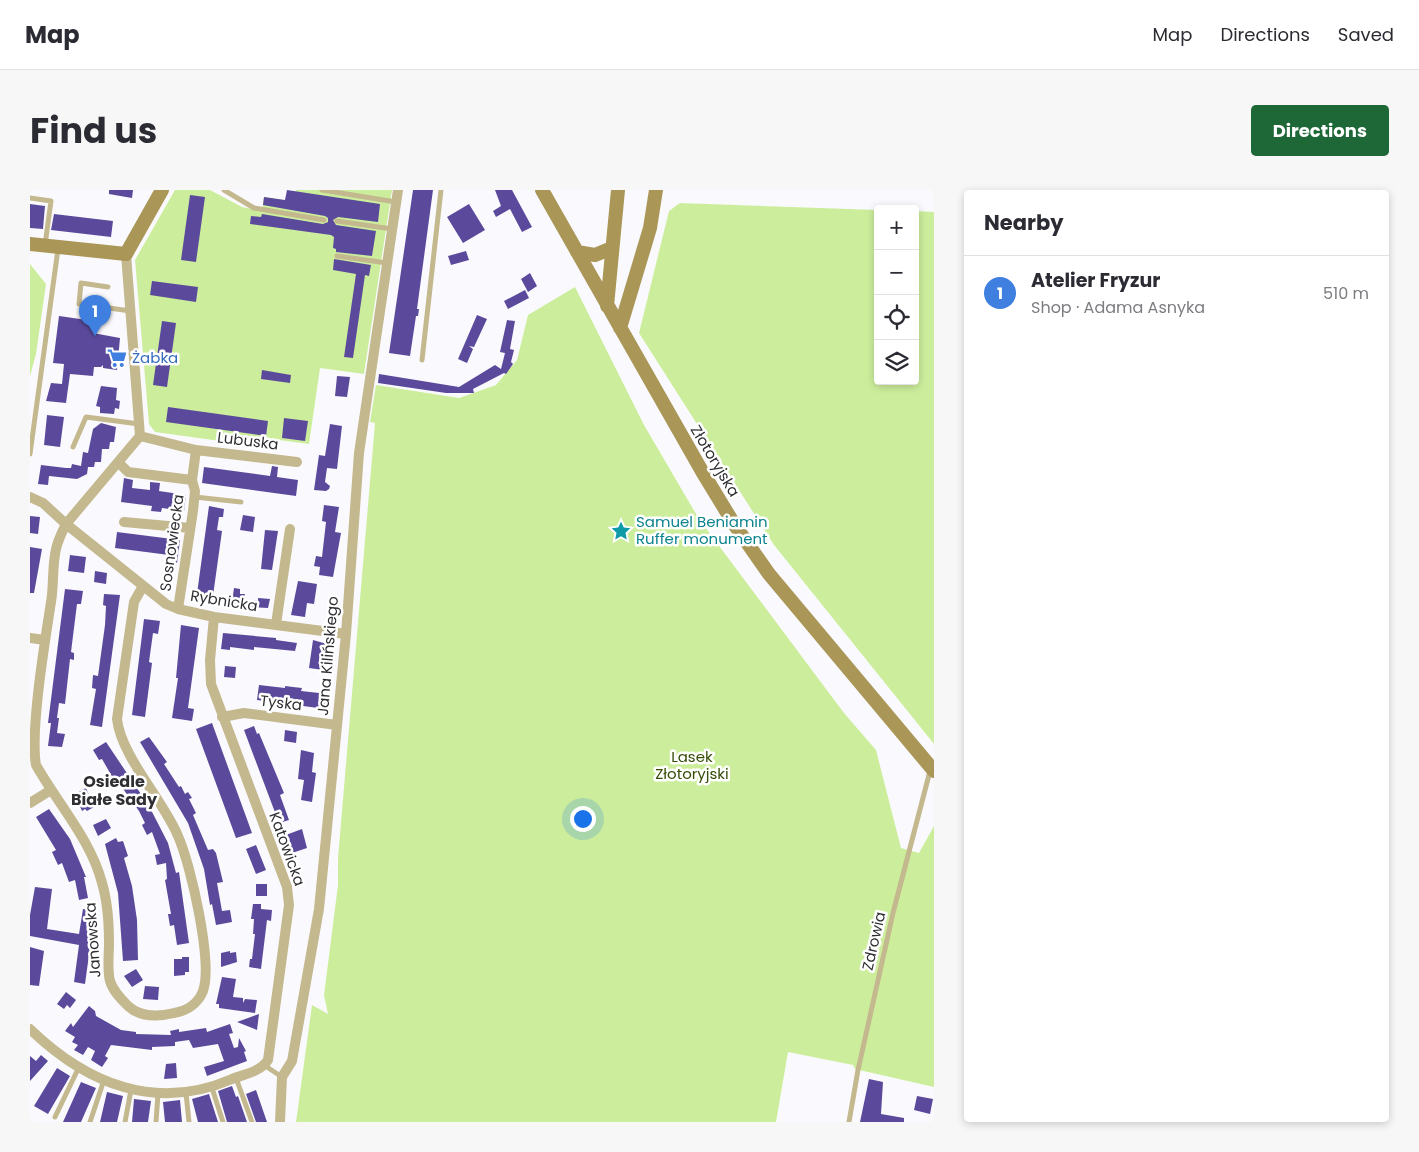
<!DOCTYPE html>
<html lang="en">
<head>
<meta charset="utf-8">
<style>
	body { margin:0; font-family:Poppins,sans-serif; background:#f7f7f7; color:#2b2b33 }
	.controls { position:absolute; right:15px; top:15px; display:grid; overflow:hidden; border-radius:5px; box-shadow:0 2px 8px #0003 }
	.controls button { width:45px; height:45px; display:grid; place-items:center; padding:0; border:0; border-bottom:1px solid #e1e1e2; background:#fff; color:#2b2b33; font:25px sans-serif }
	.you { position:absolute; left:552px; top:628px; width:18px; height:18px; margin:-12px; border:4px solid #fff; border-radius:50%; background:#1a73e8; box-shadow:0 0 0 8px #1a73e833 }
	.badge { display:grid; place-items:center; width:32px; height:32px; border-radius:50%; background:#1d6836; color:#fff; font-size:16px; font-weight:700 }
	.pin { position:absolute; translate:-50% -41px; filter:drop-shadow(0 1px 2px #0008) }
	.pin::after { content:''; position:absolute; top:26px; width:18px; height:15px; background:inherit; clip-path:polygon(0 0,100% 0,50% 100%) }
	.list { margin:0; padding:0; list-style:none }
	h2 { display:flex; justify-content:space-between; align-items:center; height:65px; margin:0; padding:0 20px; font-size:21px }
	h2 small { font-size:16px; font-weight:400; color:#7c7c81 }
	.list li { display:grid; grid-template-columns:32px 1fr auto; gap:15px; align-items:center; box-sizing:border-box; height:75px; padding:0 20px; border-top:1px solid #e1e1e2 }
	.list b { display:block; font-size:19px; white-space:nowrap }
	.list p { margin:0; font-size:16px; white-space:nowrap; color:#7c7c81 }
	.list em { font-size:16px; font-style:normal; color:#7c7c81 }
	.icon { flex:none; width:28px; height:28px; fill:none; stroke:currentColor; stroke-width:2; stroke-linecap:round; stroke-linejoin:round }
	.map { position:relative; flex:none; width:904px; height:932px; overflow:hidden; border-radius:5px }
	header { display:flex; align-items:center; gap:30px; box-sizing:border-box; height:70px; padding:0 25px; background:#fff; border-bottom:1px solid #e1e1e2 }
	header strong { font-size:24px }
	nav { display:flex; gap:28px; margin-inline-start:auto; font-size:18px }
	.intro { display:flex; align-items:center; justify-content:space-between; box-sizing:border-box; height:120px; padding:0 30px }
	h1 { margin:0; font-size:35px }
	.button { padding:12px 22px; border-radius:5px; background:#1d6836; color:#fff; font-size:18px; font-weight:700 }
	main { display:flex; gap:30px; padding:0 30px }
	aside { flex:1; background:#fff; border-radius:5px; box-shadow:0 2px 8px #0003 }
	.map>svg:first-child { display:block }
	.green { fill:#ccee9c }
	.building { fill:#5b4a9c }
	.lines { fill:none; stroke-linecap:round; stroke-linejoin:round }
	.lane { stroke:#c4b88f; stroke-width:5 }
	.street { stroke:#c4b88f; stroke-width:10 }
	.secondary { stroke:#aa9757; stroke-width:14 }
	.labels { text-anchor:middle; stroke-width:5; stroke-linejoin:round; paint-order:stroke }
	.shop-label { font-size:15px; fill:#366cbe; stroke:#fff; text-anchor:start }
	.street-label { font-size:15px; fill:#2f2f33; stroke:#fff }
	.culture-label { font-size:15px; fill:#0d838f; stroke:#fff; text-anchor:start }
	.park-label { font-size:15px; fill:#364c06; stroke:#fff }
	.neighbourhood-label { font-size:16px; font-weight:bold; fill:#2f2f33; stroke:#fff }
</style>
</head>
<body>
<header>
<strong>Map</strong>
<nav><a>Map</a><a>Directions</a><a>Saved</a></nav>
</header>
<div class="intro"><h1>Find us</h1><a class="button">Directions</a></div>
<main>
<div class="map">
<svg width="904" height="932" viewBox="0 0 904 932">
	<rect width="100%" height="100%" fill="#fafafe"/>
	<path class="green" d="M145 0H180L212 17 232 21 234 7 265 12 266 0H362L334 184 290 178 279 254 249 250 248 259 125 242 119 234 105 70Z
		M650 13 848 20V191H885V21L904 22V554L744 355 609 143 639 21Z
		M0 74 16 94 6 164 0 186Z
		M545 97 614 235 669 329 814 523 846 560 871 658 889 663 904 636V897L825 879 823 875 758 862 746 932H266L282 815 298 824 294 805 308 695V668L345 233 340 232 346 195 429 208 466 195 487 170 498 125Z"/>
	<path class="building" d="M79 0H103L102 8 79 4Z
		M257 0 350 14 348 32 308 27 303 30 306 35 346 41 342 66 306 62V59L303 58 304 47 301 45 220 34 221 26 231 27 232 24 293 34 298 32V28L295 26 233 15 234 7 255 10Z
		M383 0H403L387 119H389L388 126H386L380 166 359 163Z
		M465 0H482L502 37 492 42 480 19 466 27 463 21 471 16Z
		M160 5 175 7 166 72 151 70Z
		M0 14 15 16 13 39 0 38Z
		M439 14 455 40 433 53 417 27Z
		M24 24 83 31 81 47 21 40Z
		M436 61 439 70 421 75 418 66Z
		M304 69 341 75 339 86 335 85 323 168 314 167 326 84 303 80Z
		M500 83 507 96 498 102 491 89Z
		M122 91 168 97 166 112 120 105Z
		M495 100 499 108 478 119 474 111Z
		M447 125 457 129 444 157 439 156 443 159 437 173 428 169Z
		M29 126 64 131 63 143 90 148 87 180 73 178V175L71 177H64L63 186 40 184 36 213 16 211 21 193 32 194 34 174 23 173Z
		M477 130 485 131 480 159 484 160 481 172 483 174 476 184 474 183 443 199 444 203H416L348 193 349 184 429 197 465 175 471 179 475 163 470 162Z
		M132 131 146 133 137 197 123 195Z
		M232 180 261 185 260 193 231 189Z
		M307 186 320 187 317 207 305 206Z
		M71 196 87 198 86 210 90 211 89 219 85 218 84 224 70 223V217L66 216Z
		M138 217 238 231 236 246 136 232Z
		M17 225 34 227 30 257 14 255Z
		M254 228 278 231 275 251 252 248Z
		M71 233 86 237 84 252H80L79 259H72L71 272H65L64 277H58L57 284 47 289 19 286 18 295 8 294 11 275 36 278H41L42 274 51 276 53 262 58 263 63 239Z
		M300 234 312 236 307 279 297 278 295 292 300 296 299 299 296 301 284 300 289 265 295 266Z
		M242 276 248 277 247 287 268 290 266 306 172 293 174 277 240 286Z
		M94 288 103 290 102 298 120 300V292L130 293 129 301 156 305 154 321 132 318 131 322 121 321 122 316 91 312Z
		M294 315 309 317 305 342 311 343 303 387 289 385 290 377 284 376 286 366 292 367 296 332 292 331Z
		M179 316 194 319 193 327H189L187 340 192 341 182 413 166 411Z
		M213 325 225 327 223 342 210 340Z
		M0 326 10 327 8 344 0 343Z
		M235 340 248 341 242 380 231 379Z
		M87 342 150 350 147 373 138 372 139 365 85 358Z
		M0 357 12 359 4 403H0Z
		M40 365 56 367 54 383 38 381Z
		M65 381 77 383 76 394 64 392Z
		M268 391 287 394 284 414 277 413 275 427 261 425Z
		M204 398 210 399V404H215L214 409 228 411V408L240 409 238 418 205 416 206 412H202Z
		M35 399 53 401 51 414H47L41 462 44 463V470L40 469 35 514 29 513 27 528H29L27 543 35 544 32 557 18 556 21 533H18Z
		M74 404 90 405 72 537 60 535 66 499 62 498 63 485 68 486 75 435 76 416 73 415Z
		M114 429 130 431 128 444 123 443 119 472 122 473 115 527 102 525Z
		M151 435 169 438 158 518 164 519 162 531 142 528 148 488H146Z
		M193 443 246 448V450L267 453 265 461 224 457V460L200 457V460L191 459Z
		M283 450 297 454 293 480 279 478Z
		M195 476 206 477 205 488 194 487Z
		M229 495 255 498V496L263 497 272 498 271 501 298 504 296 519 227 510Z
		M182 533 222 643 206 648 166 539Z
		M224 536 227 544 229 543 254 603 250 605 259 630 249 633 214 540Z
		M255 540 267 542 266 553 254 551Z
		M119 547 137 572 134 574 149 597 151 596 155 604 158 602 162 608 159 609 166 623 163 625 178 660 183 659 186 663 193 692 187 693 192 721 200 720 202 732 186 735 182 714 180 715 174 679 158 633 110 552Z
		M76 552 119 616 138 653 146 683 149 682 159 753 147 755 144 735 140 736 138 724H141L135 690 137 689 136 673 127 675 125 665 130 664 122 642 117 645 112 635 115 633 109 621 86 589 84 590 72 569 69 570 63 560Z
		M271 560 284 563 282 582 286 583 282 612 271 610 274 590 268 589Z
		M56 598 64 617 57 621 55 619 52 621 49 614 52 612 47 603Z
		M19 619 40 649 56 687H54L58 708 49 710 45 690 39 692 32 673 28 675 22 662 26 660 6 627Z
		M76 629 81 638 68 646 63 635Z
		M272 639 277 658 262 663 253 646Z
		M86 648 88 652 93 651 98 666 94 668 102 696 107 730 108 770 93 771 88 703 75 654Z
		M226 655 236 680 226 684 216 659Z
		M226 694H237V706H226Z
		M5 697 22 699 17 739 49 744 53 719 65 721 55 794 44 792 49 755 0 746V725Z
		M223 714H231V719L242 720 241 731 237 730 231 779 219 777 220 769H222L225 744H223L224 729H221Z
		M0 757 14 761 9 796 0 795Z
		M200 761V763L206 762 207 772 191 777V763Z
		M152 767H159V782H155V785L144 786V769H152Z
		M106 779 113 790 102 797 94 786Z
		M192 787 206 789 203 807 213 808V813L215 809 227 810 225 823 189 818V814H186Z
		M115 796 129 797 128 810 113 809Z
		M36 802 46 810 40 818 37 815 34 819 27 814Z
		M59 816 65 821 66 826 91 840 106 842V844L141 845 140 841 149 839V842L176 838 177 842 200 834 203 843 199 844 204 858 208 857 209 848 216 861 214 862 217 871 177 886 174 877 194 871 188 854 163 858 159 850 145 852V856L122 857V860L81 855 75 866 78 868 72 877 61 870 65 861 58 857 53 865 44 860 48 855 42 852 45 847 35 841 41 833 43 837Z
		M229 824 227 840 207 832Z
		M11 865 18 871 0 891V866L6 871Z
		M146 873 147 888 134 889 136 874Z
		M27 878 40 886 18 924 4 916Z
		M839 889 853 892 851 924 874 928V932H830Z
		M51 892 66 898 51 932H33Z
		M202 896 206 907 208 906 217 932H197L188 901Z
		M226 900 237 932H226L216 904Z
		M77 902 93 906 87 932H70Z
		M179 904 188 932H168L162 909Z
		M887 906 903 909 900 924 884 920Z
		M104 909 121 911 118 932H102Z
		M150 910 152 932H135L133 912Z"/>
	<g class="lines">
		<path class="lane" d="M194 0 224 18 294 30
			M292 0 366 12
			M0 8 21 11 15 55
			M307 31 362 39
			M307 66 357 73
			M78 97 51 93 49 114 101 121
			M392 170 411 0
			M43 257 56 227 109 234
			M0 264 28 59
			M165 307 211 312
			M234 875 252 887
			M206 888 222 932
			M182 898 193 932
			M156 903 159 932
			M25 927 49 877
			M60 932 74 890
			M95 932 101 900
			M126 932 128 904
			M819 932 828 880 863 723 900 581"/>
		<path class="street" d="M96 64 110 246 36 334C32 342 28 350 26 359 22 376 24 395 21 412 15 451 0 541 6 575 28 614 61 650 72 693 78 713 79 733 79 753 79 766 77 779 80 791 83 801 91 809 98 816 111 828 128 827 144 823 156 821 168 814 173 801 183 773 161 675 148 646 133 610 91 566 87 529L104 412 113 396
			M110 246 166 260 267 272
			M89 273 98 282 162 290
			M0 307 13 313 36 334 136 414 148 419 184 427 316 444
			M94 332 160 338
			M148 419 163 321 165 301 162 290 166 260
			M246 434 260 339
			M0 448 15 450
			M192 527 214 523 307 535
			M0 613 21 600
			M0 839C57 894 126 922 202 889 215 884 230 882 238 870L259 715 257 697 181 494 180 470 184 427
			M250 932 252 887 262 871 289 719 316 444 329 263 368 0"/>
		<path class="secondary" d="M512 0 673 283 704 334 739 384 904 581
			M0 54 96 64 132 0
			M547 62 565 65 582 58
			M577 116 588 0
			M590 138 620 38 626 0"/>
	</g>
	<defs>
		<symbol id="supermarket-bare" viewBox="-9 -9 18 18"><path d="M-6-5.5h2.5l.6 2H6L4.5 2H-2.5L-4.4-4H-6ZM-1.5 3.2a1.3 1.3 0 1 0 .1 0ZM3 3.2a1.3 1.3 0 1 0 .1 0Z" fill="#3f7fe0" stroke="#fff" stroke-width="2.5" paint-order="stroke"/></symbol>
		<symbol id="sight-bare" viewBox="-9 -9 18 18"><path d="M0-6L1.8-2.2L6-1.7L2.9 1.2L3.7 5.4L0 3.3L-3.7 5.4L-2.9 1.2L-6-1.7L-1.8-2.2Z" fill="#0f9aa8" stroke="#fff" stroke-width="2.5" paint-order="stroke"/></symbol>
	</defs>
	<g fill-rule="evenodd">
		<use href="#supermarket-bare" x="73" y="154" width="28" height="28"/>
		<use href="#sight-bare" x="577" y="327" width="28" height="28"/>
	</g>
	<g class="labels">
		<g class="shop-label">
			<text x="102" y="173">Żabka</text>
		</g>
		<g class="street-label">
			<text transform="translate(218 251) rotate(7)" y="5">Lubuska</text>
			<text transform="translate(685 271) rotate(59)" y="5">Złotoryjska</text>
			<text transform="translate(142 353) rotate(-82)" y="5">Sosnowiecka</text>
			<text transform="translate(194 411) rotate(9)" y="5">Rybnicka</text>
			<text transform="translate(298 466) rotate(-85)" y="5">Jana Kilińskiego</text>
			<text transform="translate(251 513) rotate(7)" y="5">Tyska</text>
			<text transform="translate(257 659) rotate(70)" y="5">Katowicka</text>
			<text transform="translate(63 750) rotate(-94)" y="5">Janowska</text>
			<text transform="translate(844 751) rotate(-77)" y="5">Zdrowia</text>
		</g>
		<g class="culture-label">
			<text x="606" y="337">Samuel Beniamin<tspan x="606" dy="17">Ruffer monument</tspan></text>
		</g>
		<g class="park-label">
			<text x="662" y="572">Lasek<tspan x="662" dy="17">Złotoryjski</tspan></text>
		</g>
		<g class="neighbourhood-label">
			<text x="84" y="597">Osiedle<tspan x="84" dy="18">Białe Sady</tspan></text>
		</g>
	</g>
</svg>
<div class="controls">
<button>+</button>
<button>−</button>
<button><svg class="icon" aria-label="locate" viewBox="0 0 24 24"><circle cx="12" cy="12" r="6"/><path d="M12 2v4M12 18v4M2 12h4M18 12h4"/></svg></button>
<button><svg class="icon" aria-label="layers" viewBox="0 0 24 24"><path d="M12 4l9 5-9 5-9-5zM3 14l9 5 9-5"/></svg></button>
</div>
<div class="you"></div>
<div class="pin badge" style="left:65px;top:146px;background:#3f7fe0">1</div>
</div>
<aside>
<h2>Nearby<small></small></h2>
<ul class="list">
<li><span class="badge" style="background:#3f7fe0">1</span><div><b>Atelier Fryzur</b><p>Shop · Adama Asnyka</p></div><em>510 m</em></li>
</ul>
</aside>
</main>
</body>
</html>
